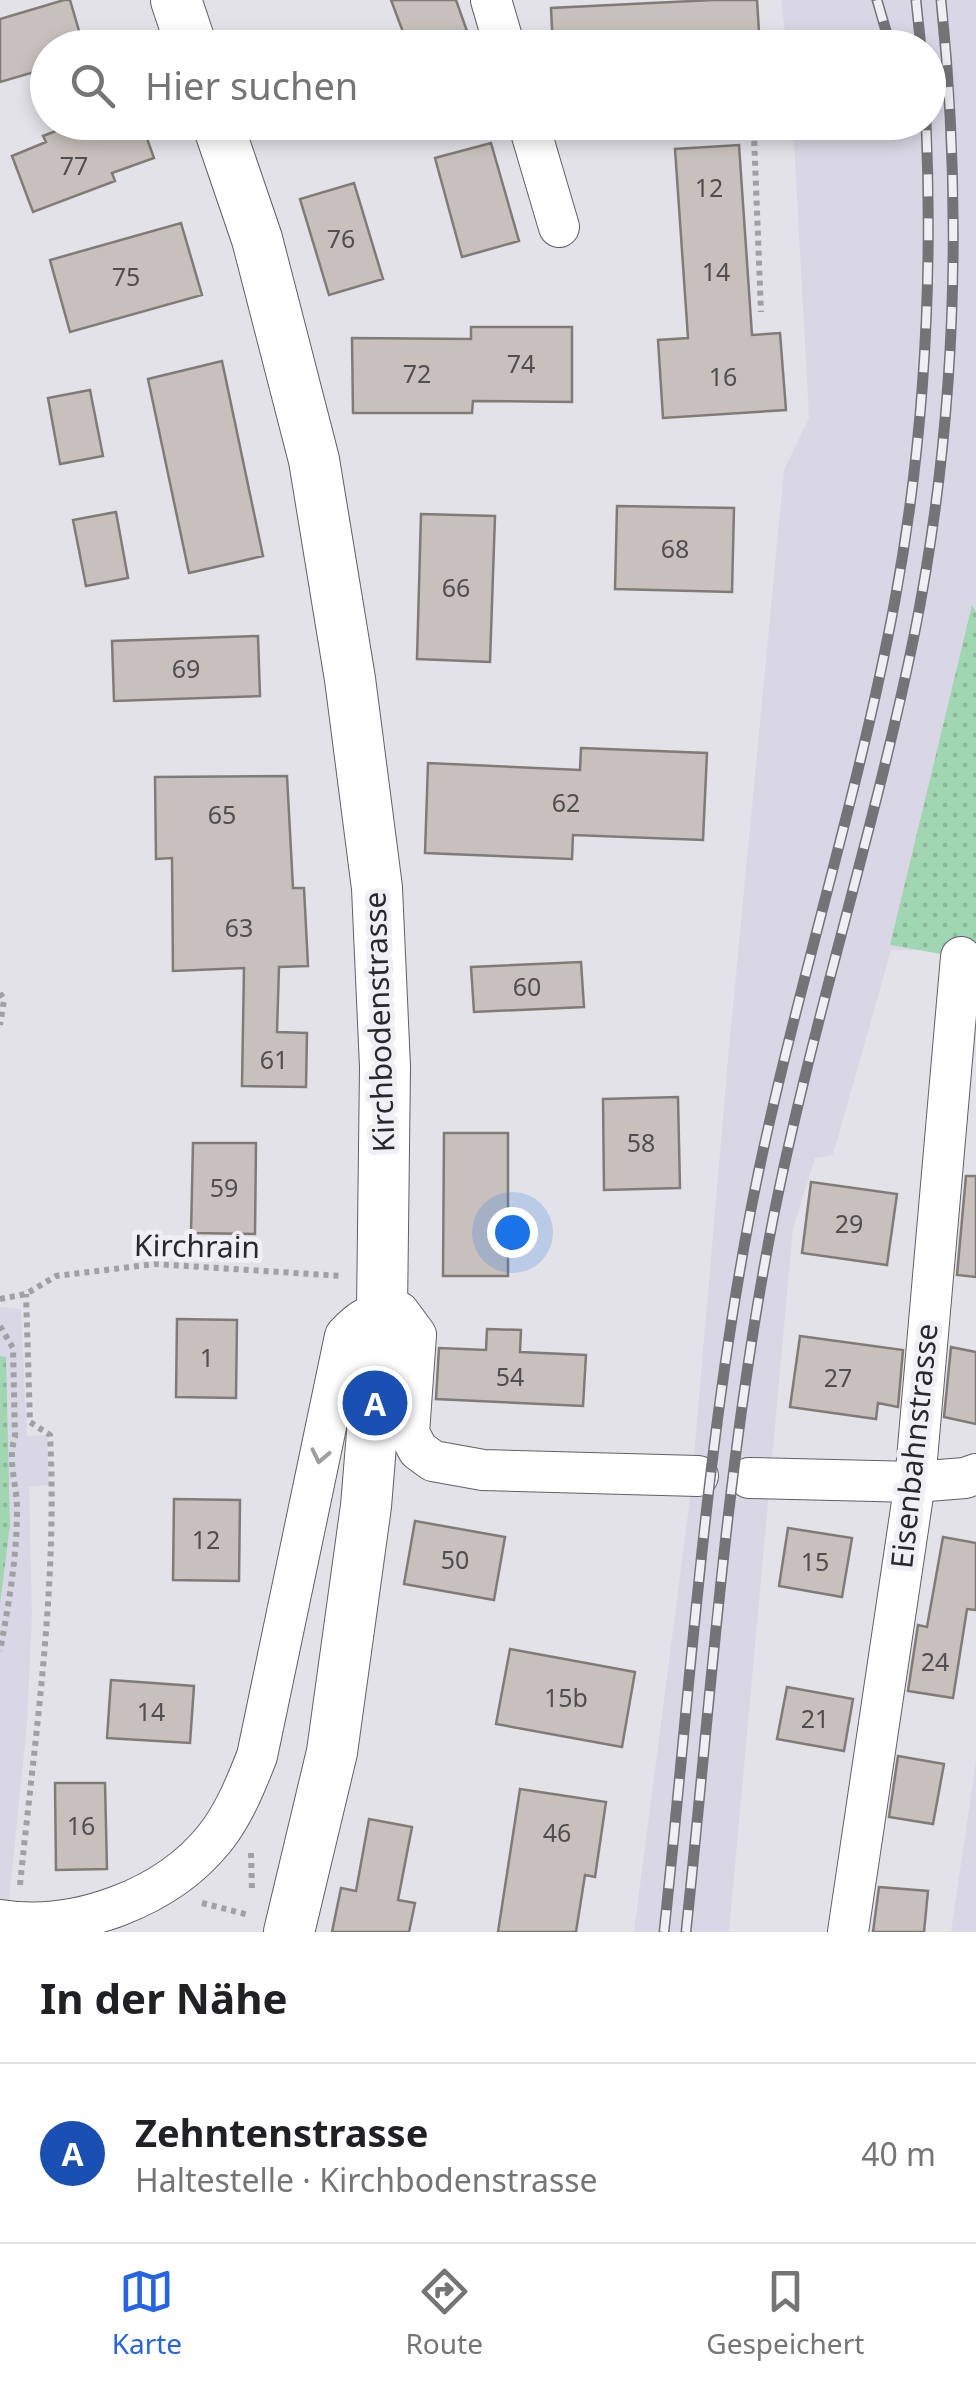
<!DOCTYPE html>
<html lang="de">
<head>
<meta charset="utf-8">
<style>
	body { margin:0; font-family:"Noto Sans",sans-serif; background:#f6f6f6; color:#202124 }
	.you { position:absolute; left:512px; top:1232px; width:35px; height:35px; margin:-25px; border:8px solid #fff; border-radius:50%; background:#1a73e8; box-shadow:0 0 0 15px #1a73e833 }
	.badge { display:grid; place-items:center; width:65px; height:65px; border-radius:50%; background:#2563eb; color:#fff; font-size:32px; font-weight:700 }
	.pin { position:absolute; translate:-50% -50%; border:5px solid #fff; box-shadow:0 2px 10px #0006 }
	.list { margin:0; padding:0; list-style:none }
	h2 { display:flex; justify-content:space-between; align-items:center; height:130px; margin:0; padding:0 40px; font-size:42px }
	h2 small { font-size:32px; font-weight:400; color:#757577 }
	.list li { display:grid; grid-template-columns:65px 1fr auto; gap:30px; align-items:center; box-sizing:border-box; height:180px; padding:0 40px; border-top:2px solid #e0e0e0 }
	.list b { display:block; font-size:38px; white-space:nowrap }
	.list p { margin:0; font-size:32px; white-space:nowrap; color:#757577 }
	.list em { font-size:32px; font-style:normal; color:#757577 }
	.icon { flex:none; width:55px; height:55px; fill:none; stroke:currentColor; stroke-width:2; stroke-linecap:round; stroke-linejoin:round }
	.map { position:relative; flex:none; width:976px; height:1932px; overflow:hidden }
	.search { position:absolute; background:#fff; box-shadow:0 5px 15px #0003; left:30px; right:30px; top:30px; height:110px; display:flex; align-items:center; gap:25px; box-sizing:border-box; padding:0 35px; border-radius:55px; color:#757577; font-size:38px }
	.sheet { height:310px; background:#fff }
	nav { display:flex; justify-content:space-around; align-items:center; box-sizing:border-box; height:140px; border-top:2px solid #e0e0e0; background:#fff; font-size:28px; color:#757577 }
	nav a { display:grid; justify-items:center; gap:5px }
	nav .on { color:#2563eb }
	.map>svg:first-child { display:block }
	.built { fill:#d9d7e5 }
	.grass { fill:url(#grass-dots) }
	.building { fill:#c7c0bd; stroke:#817b78; stroke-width:2.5 }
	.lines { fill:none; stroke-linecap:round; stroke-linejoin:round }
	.minor-casing { stroke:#616066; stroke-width:42 }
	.tertiary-casing { stroke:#616066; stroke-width:52 }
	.path { stroke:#a1a0a5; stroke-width:6; stroke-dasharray:5 5; stroke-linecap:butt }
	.minor { stroke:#fff; stroke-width:40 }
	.tertiary { stroke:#fff; stroke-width:50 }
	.rail-casing { stroke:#747377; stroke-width:11 }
	.rail { stroke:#f0eff5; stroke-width:8; stroke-dasharray:22; stroke-linecap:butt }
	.oneway { stroke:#9f9ea0 }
	.labels { text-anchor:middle; stroke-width:10; stroke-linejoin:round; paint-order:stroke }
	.number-label { font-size:25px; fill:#504e50 }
	.street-label { font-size:30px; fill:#29282b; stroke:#f0eff5 }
</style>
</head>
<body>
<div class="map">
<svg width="976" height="1932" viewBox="0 0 976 1932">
	<defs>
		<pattern id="grass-dots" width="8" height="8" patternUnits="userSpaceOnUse" patternTransform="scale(2.5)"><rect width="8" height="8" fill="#a1d6b2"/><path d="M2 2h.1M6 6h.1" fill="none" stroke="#8bb899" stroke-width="1.8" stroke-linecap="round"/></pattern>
	</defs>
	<rect width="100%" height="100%" fill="#e2e2e8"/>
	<path class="built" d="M781 0H976V951L891 950 833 1155 815 1158 793 1228 729 1932H634L691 1491 729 1048 784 470 809 418 793 123 928 122V48L787 47Z
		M0 1307 21 1309 27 1436 47 1435 49 1485 29 1487 32 1614 27 1724 8 1909 0 1908Z
		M976 1761V1932H951Z"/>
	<path class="grass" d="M972 605 976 612V960L890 945Z
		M0 1356 6 1357 10 1526 0 1604Z"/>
	<path class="building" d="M64 0H70L84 48H48V68L0 82V19Z
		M391 0H456L473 48H409Z
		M713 0H757L760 48H553L551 8Z
		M79 122H141L154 158 112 173 115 181 33 212 12 156 46 142 43 136Z
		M491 143 519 241 462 257 435 158Z
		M739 145 752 335 780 333 786 410 663 418 658 340 688 338 675 149Z
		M354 183 383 279 329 295 300 199Z
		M181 223 202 295 70 332 50 260Z
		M471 327H572V402L473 401 472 413H353L352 338 471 339Z
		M222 361 263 556 189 573 148 379Z
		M90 390 103 456 60 464 48 398Z
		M617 506 734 508 732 592 615 589Z
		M116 512 128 578 86 586 73 520Z
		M421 514 495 516 490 662 417 659Z
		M258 636 260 696 114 701 112 641Z
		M581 748 707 753 703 840 573 835 572 859 425 853 428 763 580 770Z
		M287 776 293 888H304L308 966 279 967 277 1032 307 1033 306 1087 242 1086 244 968 173 971 172 858 156 859 155 777Z
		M581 962 584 1007 474 1012 471 967Z
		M678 1097 680 1188 604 1190 603 1099Z
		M444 1133H508V1276H443Z
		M193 1143H256L255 1234 191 1233Z
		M966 1176H976V1277L957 1275Z
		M811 1182 897 1194 887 1265 802 1253Z
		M177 1319 237 1320 236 1398 176 1397Z
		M487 1329 521 1330 520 1352 586 1355 583 1406 436 1399 439 1348 486 1350Z
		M800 1336 903 1350 898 1407 878 1403 876 1419 790 1407Z
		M951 1347 976 1352V1424L944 1417Z
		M174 1499 240 1500 239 1581 173 1580Z
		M415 1521 505 1537 494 1600 404 1584Z
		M788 1528 852 1538 842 1597 779 1586Z
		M943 1537 976 1543V1610L967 1609 953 1698 908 1691 918 1625 927 1627Z
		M510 1649 635 1672 622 1747 496 1724Z
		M111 1680 194 1686 190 1743 107 1738Z
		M787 1687 853 1699 844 1751 777 1739Z
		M898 1756 944 1764 933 1824 889 1817Z
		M55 1783H105L107 1869 56 1870Z
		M520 1789 606 1802 595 1877 585 1875 576 1932H498Z
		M369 1819 412 1827 398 1900 415 1903 409 1932H332L341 1888 356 1891Z
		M879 1887 928 1891 924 1932H873Z"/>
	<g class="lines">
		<defs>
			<path id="minor" d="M491 0 505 48
				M528 122 559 227
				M749 1478 915 1482 965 1478 976 1474
				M0 1920C76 1932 167 1898 215 1838 234 1814 246 1784 257 1756L345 1336C361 1318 375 1310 399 1312L416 1335 409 1433 418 1450 433 1461 483 1470 698 1476
				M848 1932 915 1482 961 957"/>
			<path id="tertiary" d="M176 0 192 48
				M217 122 257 239 314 460 350 679 377 888 385 1067 382 1311 366 1506 332 1752 289 1932"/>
		</defs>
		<use href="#minor" class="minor-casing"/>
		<use href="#tertiary" class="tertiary-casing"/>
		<path class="path" d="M617 122H668
			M748 122 754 136 761 312
			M0 993 4 1000 0 1025
			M0 1299 26 1294 56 1276 155 1264 342 1276
			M0 1326 13 1348 15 1437C7 1460 17 1485 17 1508 17 1557 9 1603 0 1651
			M251 1853 252 1890
			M20 1885C35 1735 58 1585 50 1435L30 1422 26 1294
			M202 1903 249 1915"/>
		<use href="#minor" class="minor"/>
		<use href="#tertiary" class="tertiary"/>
		<defs>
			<path id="rail" d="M877 0 891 48
				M916 0 921 48
				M664 1932C690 1691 705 1447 751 1209 791 1004 857 805 895 600 924 442 933 282 926 122
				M686 1932C711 1695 727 1454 773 1219 812 1023 874 832 914 636 956 426 963 213 941 0"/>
		</defs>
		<use href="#rail" class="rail-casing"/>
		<use href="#rail" class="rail"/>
	</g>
	<defs><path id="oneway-chevron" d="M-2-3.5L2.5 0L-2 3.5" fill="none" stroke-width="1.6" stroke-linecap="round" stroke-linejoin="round" transform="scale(2.5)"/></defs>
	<use class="oneway" href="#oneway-chevron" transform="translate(320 1456) rotate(102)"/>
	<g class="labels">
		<g class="number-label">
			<text x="74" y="175">77</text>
			<text x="709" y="197">12</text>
			<text x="341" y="248">76</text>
			<text x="716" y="281">14</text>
			<text x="126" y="286">75</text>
			<text x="521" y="373">74</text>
			<text x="417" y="383">72</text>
			<text x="723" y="386">16</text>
			<text x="675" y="558">68</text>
			<text x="456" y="597">66</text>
			<text x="186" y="678">69</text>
			<text x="566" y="812">62</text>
			<text x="222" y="824">65</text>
			<text x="239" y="937">63</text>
			<text x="527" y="996">60</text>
			<text x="274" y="1069">61</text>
			<text x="641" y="1152">58</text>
			<text x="224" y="1197">59</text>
			<text x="849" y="1233">29</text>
			<text x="207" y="1367">1</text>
			<text x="510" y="1386">54</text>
			<text x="838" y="1387">27</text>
			<text x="206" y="1549">12</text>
			<text x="455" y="1569">50</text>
			<text x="815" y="1571">15</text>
			<text x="935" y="1671">24</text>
			<text x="566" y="1707">15b</text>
			<text x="151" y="1721">14</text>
			<text x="815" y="1728">21</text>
			<text x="81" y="1835">16</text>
			<text x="557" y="1842">46</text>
		</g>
		<g class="street-label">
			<text transform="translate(380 1022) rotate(-92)" y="10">Kirchbodenstrasse</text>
			<text transform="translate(197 1247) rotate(1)" y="10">Kirchrain</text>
			<text transform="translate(915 1446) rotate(-84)" y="10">Eisenbahnstrasse</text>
		</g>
	</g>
</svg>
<div class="you"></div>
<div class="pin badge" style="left:375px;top:1403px;background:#1a4fb4">A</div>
<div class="search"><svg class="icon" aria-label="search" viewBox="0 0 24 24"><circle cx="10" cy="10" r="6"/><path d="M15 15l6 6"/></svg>Hier suchen</div>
</div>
<section class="sheet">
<h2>In der Nähe<small></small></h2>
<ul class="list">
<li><span class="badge" style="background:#1a4fb4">A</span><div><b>Zehntenstrasse</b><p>Haltestelle · Kirchbodenstrasse</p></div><em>40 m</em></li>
</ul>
</section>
<nav>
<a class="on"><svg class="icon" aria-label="map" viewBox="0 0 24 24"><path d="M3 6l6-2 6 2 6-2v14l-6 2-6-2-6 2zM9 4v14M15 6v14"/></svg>Karte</a>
<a><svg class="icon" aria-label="directions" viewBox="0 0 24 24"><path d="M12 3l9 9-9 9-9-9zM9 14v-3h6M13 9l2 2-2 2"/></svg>Route</a>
<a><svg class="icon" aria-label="saved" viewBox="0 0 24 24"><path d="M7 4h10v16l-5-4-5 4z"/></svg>Gespeichert</a>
</nav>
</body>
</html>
